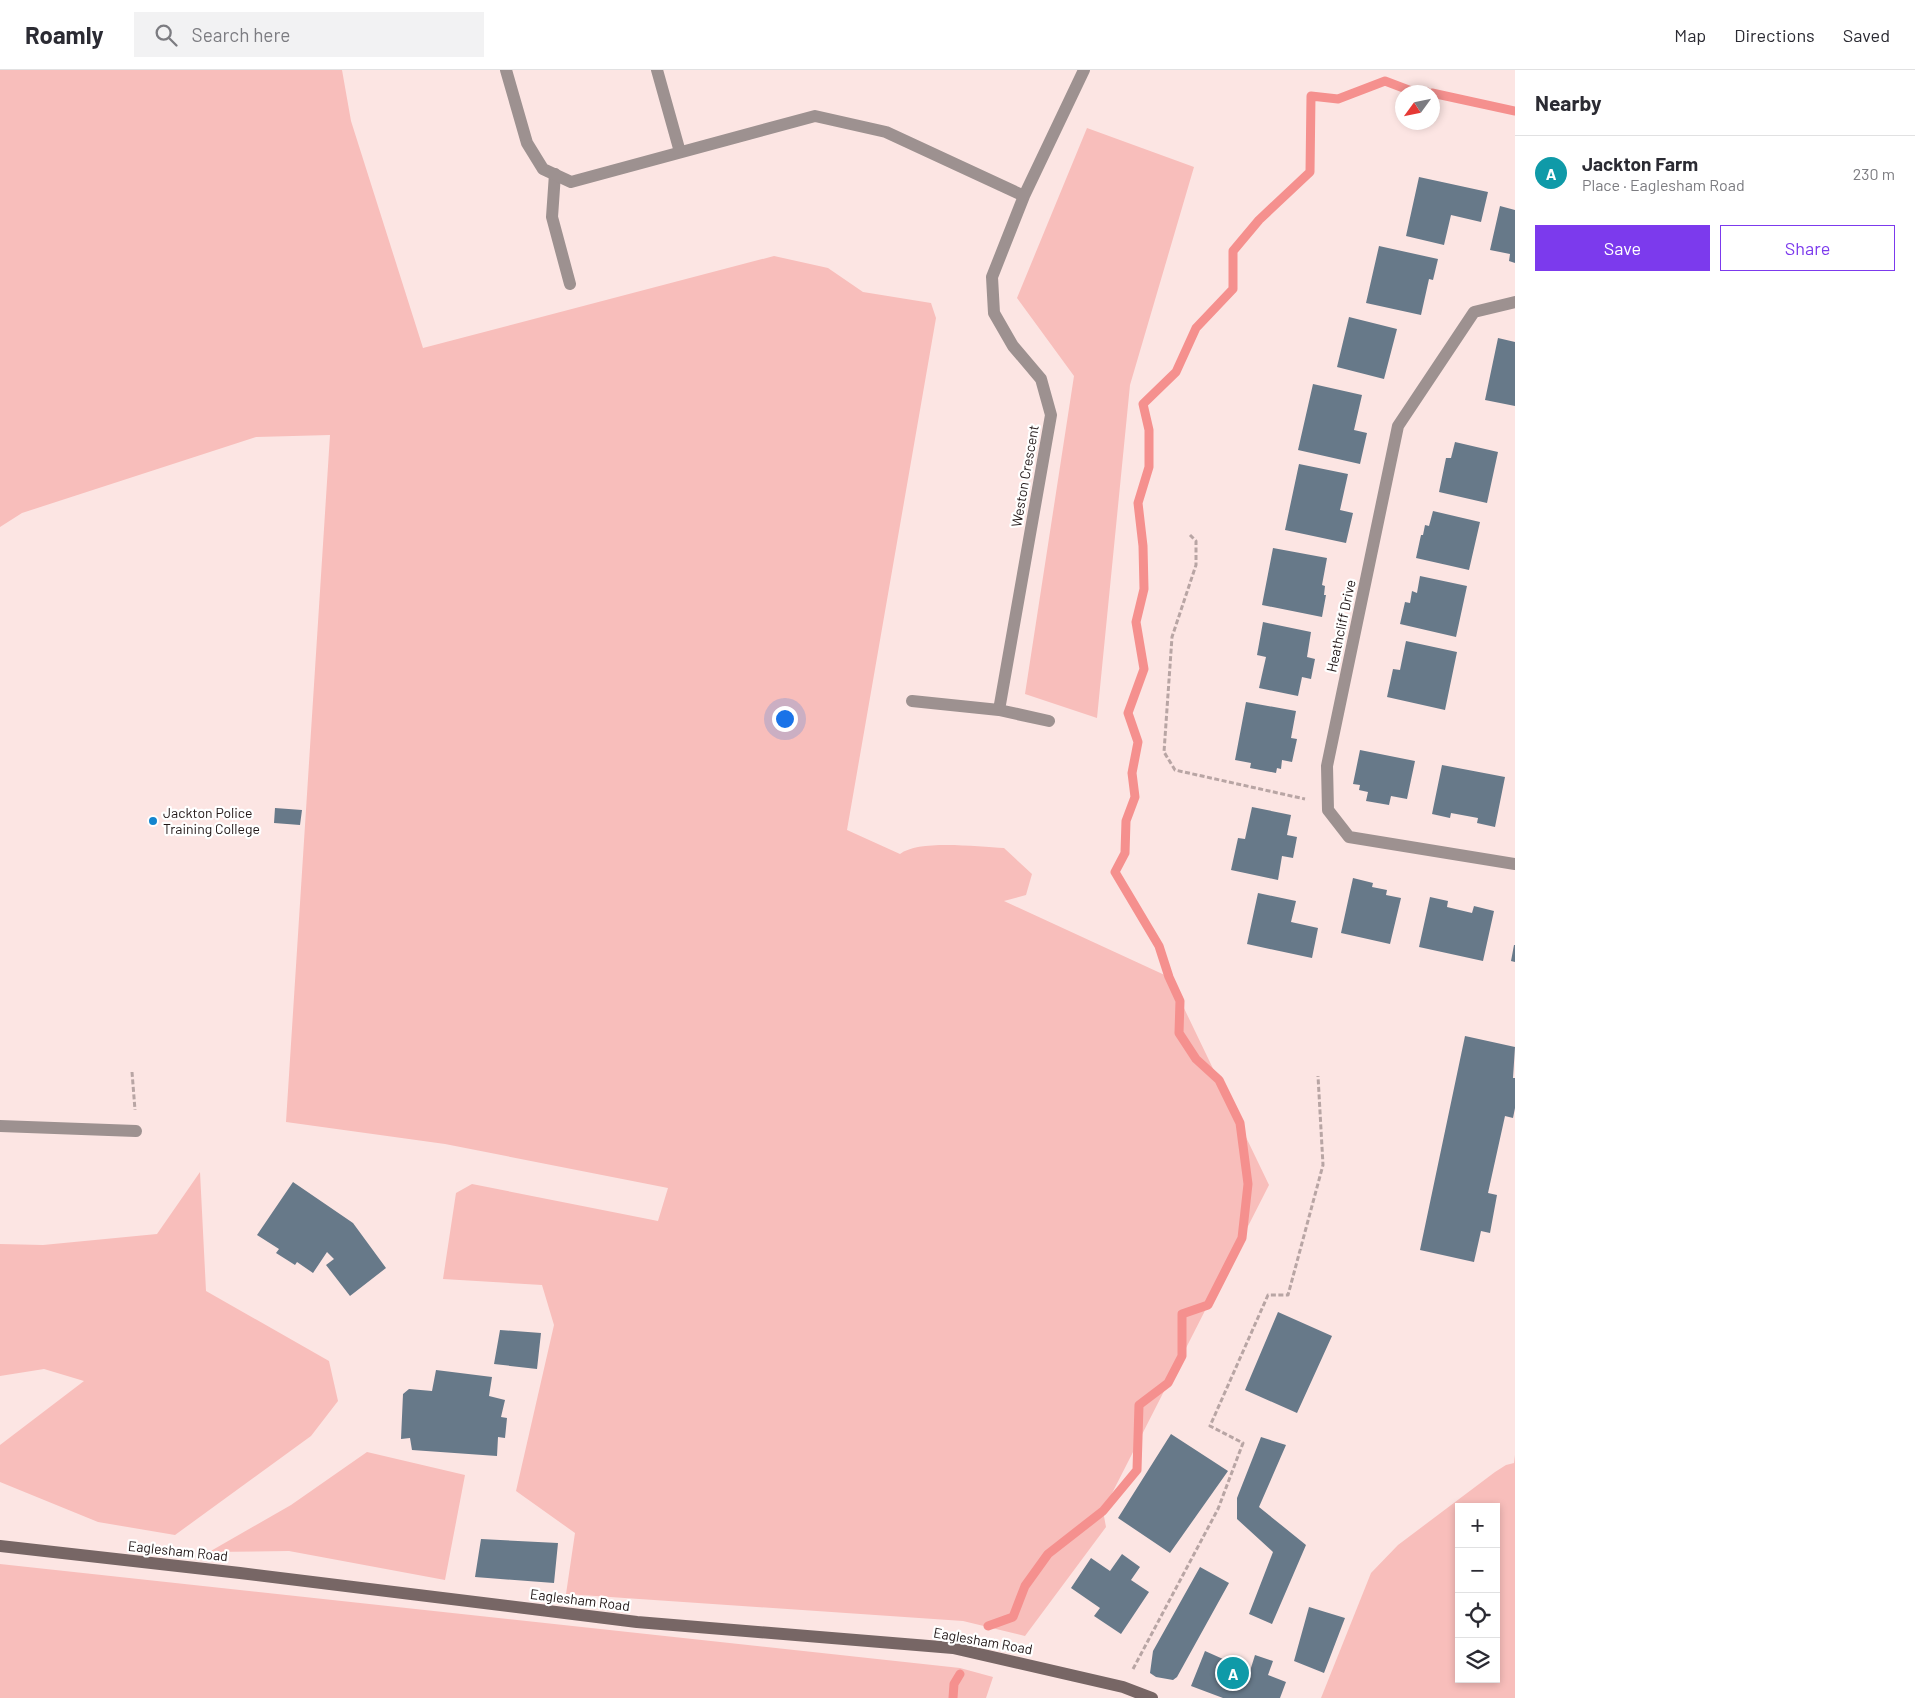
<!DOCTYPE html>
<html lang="en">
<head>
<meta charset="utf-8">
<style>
	body { margin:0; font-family:Barlow,sans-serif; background:#f2f2f3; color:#2b2b33 }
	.controls { position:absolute; right:15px; bottom:15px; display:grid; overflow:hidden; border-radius:0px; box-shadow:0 2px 8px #0003 }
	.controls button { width:45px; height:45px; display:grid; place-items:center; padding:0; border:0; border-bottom:1px solid #e1e1e2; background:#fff; color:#2b2b33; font:25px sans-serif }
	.compass { position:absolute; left:1395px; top:15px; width:45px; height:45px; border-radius:50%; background:#fff; box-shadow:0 2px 8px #0003; rotate:237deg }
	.you { position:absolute; left:784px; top:648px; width:18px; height:18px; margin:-12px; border:4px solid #fff; border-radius:50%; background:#1a73e8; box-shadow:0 0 0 8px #1a73e833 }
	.badge { display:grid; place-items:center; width:32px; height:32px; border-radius:50%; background:#7c3aed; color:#fff; font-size:16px; font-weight:700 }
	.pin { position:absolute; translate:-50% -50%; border:2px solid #fff; box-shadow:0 1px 5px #0006 }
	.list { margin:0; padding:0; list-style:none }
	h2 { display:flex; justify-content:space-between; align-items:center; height:65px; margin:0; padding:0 20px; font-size:21px }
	h2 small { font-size:16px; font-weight:400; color:#7c7c81 }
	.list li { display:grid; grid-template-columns:32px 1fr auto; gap:15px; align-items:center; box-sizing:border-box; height:75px; padding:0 20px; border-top:1px solid #e1e1e2 }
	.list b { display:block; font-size:19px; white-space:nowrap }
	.list p { margin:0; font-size:16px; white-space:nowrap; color:#7c7c81 }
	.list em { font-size:16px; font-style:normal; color:#7c7c81 }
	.actions { display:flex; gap:10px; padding:15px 20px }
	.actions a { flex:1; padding:11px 0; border:1px solid #7c3aed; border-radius:0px; text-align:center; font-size:18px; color:#7c3aed }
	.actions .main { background:#7c3aed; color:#fff }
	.icon { flex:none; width:28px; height:28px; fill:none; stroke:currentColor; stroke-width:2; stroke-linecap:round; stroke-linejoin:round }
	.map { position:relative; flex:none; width:1515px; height:1628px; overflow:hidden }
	header { display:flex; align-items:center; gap:30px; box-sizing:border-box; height:70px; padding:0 25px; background:#fff; border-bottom:1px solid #e1e1e2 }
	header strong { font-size:24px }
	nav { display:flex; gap:28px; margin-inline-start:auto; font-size:18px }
	.search { width:350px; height:45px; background:#f2f2f3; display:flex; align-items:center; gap:12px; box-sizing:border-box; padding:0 18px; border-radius:0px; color:#7c7c81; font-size:19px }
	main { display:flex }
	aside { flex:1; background:#fff }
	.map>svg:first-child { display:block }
	.green { fill:#f8bebb; fill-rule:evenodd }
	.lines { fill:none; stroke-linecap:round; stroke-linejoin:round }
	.stream { stroke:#f5908e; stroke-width:9 }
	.building { fill:#677989 }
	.path { stroke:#b8a5a4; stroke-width:3; stroke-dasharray:5 2.5; stroke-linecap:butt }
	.lane { stroke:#9d9190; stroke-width:12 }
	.street { stroke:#9d9190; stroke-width:12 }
	.secondary { stroke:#776665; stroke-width:12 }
	.poi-dot { fill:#1385ce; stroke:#fff; stroke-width:2 }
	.labels { text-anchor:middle; stroke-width:4.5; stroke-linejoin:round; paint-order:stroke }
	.street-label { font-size:14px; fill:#211717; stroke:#fff }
	.poi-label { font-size:14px; fill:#211717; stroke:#fff; text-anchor:start }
</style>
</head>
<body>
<header>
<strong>Roamly</strong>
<div class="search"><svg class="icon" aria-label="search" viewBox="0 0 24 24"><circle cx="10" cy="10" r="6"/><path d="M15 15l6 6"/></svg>Search here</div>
<nav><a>Map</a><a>Directions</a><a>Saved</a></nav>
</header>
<main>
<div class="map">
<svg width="1515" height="1628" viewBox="0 0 1515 1628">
	<rect width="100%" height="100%" fill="#fce5e3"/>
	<path class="green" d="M0 0H342L351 51 423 278 774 186 828 198 863 222 931 233 936 248 847 760 900 784C919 769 979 777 1004 778L1032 804 1026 825 1004 831 1169 907 1269 1115 1103 1441 1106 1457 1025 1566 963 1551 566 1524 575 1463 516 1421 554 1255 542 1215 443 1209 456 1123 472 1114 658 1151 668 1118 445 1074 286 1052 330 365 256 367 22 443 0 457Z
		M1087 58 1194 97 1130 315 1097 648 1025 624 1074 306 1017 228Z
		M200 1102 206 1221 329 1291 338 1331 311 1366 175 1465 98 1452 0 1412V1375L84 1311 44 1299 0 1306V1174L43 1175 157 1164Z
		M367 1382 465 1405 445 1510 289 1481 209 1482 291 1435Z
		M1515 1385V1628H1321L1371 1503 1398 1475 1495 1402 1506 1395 1514 1393ZM1459 1437H1496V1609H1459Z
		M0 1494 960 1598 993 1607 986 1628H0Z"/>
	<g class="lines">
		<path class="stream" d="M1432 23 1515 41
			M988 1556 1013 1547 1025 1516 1048 1484 1103 1441 1137 1400 1139 1335 1168 1313 1182 1286V1244L1208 1235 1242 1168 1248 1114 1240 1053 1219 1010 1196 989 1179 963 1180 931 1169 907 1159 876 1115 802 1125 783 1126 751 1135 727 1132 703 1138 672 1128 643 1144 599 1136 552 1144 519 1143 476 1138 433 1149 397V360L1143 334 1176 302 1196 258 1233 219V181L1259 150 1310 102 1311 26 1338 29 1385 11 1414 22H1427
			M953 1628 954 1614 960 1604"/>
	</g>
	<path class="building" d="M1419 107 1488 122 1481 152 1451 145 1444 175 1406 166Z
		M1500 136 1515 140V193L1509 191 1510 184 1490 180Z
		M1379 176 1438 189 1433 210 1429 209 1421 245 1366 233Z
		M1349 247 1397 259 1384 309 1337 297Z
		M1498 268 1515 272V336L1485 330Z
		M1313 314 1362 325 1354 360 1367 363 1360 394 1298 380Z
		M1455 372 1498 382 1487 433 1439 422 1446 388H1451Z
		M1299 394 1348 404 1340 440 1353 443 1346 473 1285 460Z
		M1433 441 1480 452 1469 500 1416 488 1421 465H1423L1425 455 1429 456Z
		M1273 478 1327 488 1322 515 1325 516 1324 525H1326L1322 547 1262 535Z
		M1420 506 1467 516 1456 567 1400 554 1405 532 1410 533 1412 521 1417 523Z
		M1263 552 1311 562 1307 587 1315 589 1311 609 1302 607 1298 626 1259 618 1266 587 1257 585Z
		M1406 571 1457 582 1445 640 1387 627 1393 599 1400 600Z
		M1246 632 1296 641 1291 668 1297 669 1292 692 1282 690 1281 699 1277 698 1276 703 1250 698 1251 693 1235 690Z
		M1360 680 1415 691 1407 729 1391 726 1389 735 1366 731 1368 722 1359 720 1360 715 1353 714Z
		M1442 695 1505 707 1495 757 1477 753 1478 748 1451 743 1450 748 1432 744Z
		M1252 737 1291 745 1287 765 1297 767 1293 788 1282 786 1278 810 1231 800 1238 768 1245 769Z
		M275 738 302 740 300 755 274 753Z
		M1353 808 1373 813 1372 817 1387 820 1386 825 1401 828 1390 874 1341 863Z
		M1258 823 1296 831 1291 852 1318 858 1312 888 1247 874Z
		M1430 827 1448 831 1447 837 1472 843 1474 836 1494 841 1483 891 1419 877Z
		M1514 875H1515V892L1511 891Z
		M1465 966 1515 977 1513 1008H1515V1038L1513 1048 1505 1046 1488 1123 1497 1125 1490 1163 1481 1161 1474 1192 1420 1180Z
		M293 1112 353 1153 386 1198 350 1226 326 1195 334 1189 327 1182 313 1203 297 1192 295 1195 276 1183 279 1179 257 1165Z
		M1278 1242 1332 1266 1297 1343 1245 1320Z
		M500 1260 541 1263 537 1299 494 1294Z
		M436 1300 492 1307 489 1326 505 1330 501 1347 507 1348 505 1368 498 1367 497 1386 412 1380 410 1368 401 1369 403 1324 409 1319 432 1321Z
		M1171 1364 1228 1401 1170 1483 1118 1448Z
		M1261 1367 1286 1375 1259 1437 1306 1475 1272 1554 1249 1544 1273 1482 1237 1449V1428Z
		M481 1469 558 1473 554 1513 475 1507Z
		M1122 1484 1140 1497 1131 1510 1149 1522 1121 1564 1094 1546 1100 1538 1071 1518 1091 1488 1110 1501Z
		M1200 1497 1229 1513 1177 1607 1173 1610 1156 1607 1150 1603 1153 1581Z
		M1309 1537 1345 1548 1324 1603 1294 1591Z
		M1205 1581 1250 1601 1255 1585 1273 1591 1268 1605 1286 1612 1280 1628H1223L1191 1616Z"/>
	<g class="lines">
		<path class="path" d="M1190 465 1196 471V495L1172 567 1164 682 1175 700 1305 729
			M132 1002 135 1040
			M1133 1599 1218 1439 1243 1373 1210 1356 1268 1225H1288L1323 1095 1318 1006"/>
		<path class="lane" d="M657 0 680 82
			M555 104 552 147 570 214
			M0 1056 136 1061"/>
		<path class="street" d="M506 0 527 73 543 99 571 112 815 46 886 62 1024 126
			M1515 232 1474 242 1398 356 1327 696 1328 740 1349 767 1515 794
			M912 631 999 640 1049 651
			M999 640 1051 345 1041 309 1013 276 994 243 992 207 1024 126 1084 0"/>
		<path class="secondary" d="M0 1476 240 1503 637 1552 953 1578 1123 1617 1152 1628"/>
	</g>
	<circle class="poi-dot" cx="153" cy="751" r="5"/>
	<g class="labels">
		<g class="street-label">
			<text transform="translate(1025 406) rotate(-80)" y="5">Weston Crescent</text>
			<text transform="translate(1341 556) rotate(-78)" y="5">Heathcliff Drive</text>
			<text transform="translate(178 1481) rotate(6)" y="5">Eaglesham Road</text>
			<text transform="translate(580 1530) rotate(7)" y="5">Eaglesham Road</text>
			<text transform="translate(983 1571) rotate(10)" y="5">Eaglesham Road</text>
		</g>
		<g class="poi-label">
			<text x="163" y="748">Jackton Police<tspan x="163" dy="16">Training College</tspan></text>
		</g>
	</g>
</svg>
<div class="controls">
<button>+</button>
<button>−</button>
<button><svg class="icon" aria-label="locate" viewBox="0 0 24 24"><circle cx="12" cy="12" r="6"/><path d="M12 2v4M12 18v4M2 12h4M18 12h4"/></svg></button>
<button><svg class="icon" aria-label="layers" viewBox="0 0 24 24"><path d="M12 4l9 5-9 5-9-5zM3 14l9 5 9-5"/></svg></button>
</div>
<svg class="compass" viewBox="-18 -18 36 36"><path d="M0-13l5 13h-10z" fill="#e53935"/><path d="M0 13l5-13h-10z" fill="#7c7c81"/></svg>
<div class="you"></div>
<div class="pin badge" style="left:1233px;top:1603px;background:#0f9aa8">A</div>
</div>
<aside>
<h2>Nearby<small></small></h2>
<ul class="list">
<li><span class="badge" style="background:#0f9aa8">A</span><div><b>Jackton Farm</b><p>Place · Eaglesham Road</p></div><em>230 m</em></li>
</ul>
<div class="actions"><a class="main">Save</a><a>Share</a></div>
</aside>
</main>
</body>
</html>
